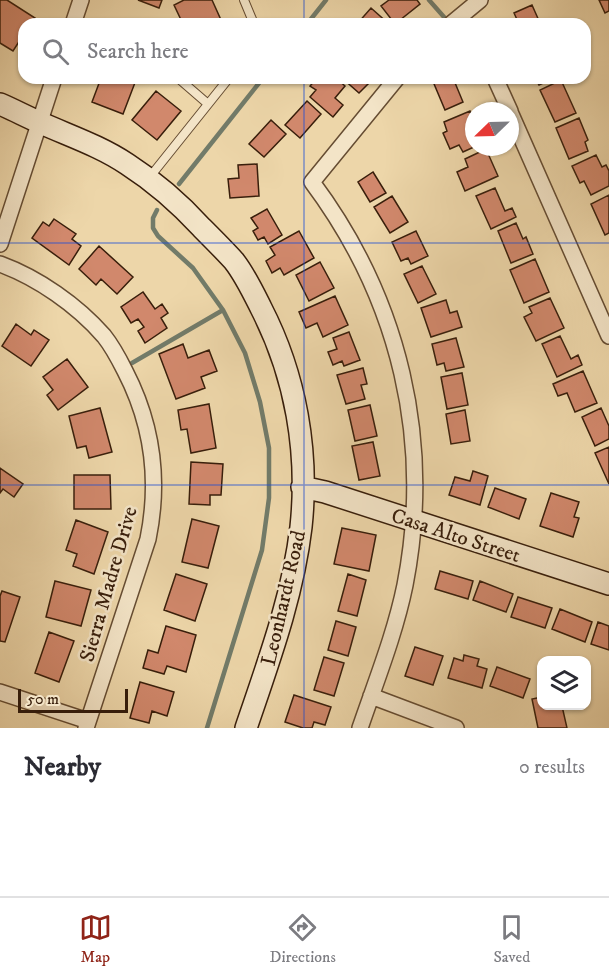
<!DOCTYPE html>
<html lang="en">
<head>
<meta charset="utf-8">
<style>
	body { margin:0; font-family:"IM FELL DW Pica",serif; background:#f2f2f3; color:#2b2b33 }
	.controls { position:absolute; right:18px; bottom:18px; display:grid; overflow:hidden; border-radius:12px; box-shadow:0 2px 4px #0004 }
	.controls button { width:54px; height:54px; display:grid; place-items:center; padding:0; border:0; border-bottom:2px solid #e1e1e2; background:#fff; color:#2b2b33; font:30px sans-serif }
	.compass { position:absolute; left:465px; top:102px; width:54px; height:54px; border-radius:50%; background:#fff; box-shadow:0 2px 4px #0004; rotate:247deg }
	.scale { position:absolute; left:18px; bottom:15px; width:110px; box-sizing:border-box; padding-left:6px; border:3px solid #381e0b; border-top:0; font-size:16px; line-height:21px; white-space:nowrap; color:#381e0b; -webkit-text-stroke:4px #f3e4c7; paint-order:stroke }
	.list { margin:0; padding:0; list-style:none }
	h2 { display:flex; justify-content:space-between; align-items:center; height:78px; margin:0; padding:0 24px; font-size:26px }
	h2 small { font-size:20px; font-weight:400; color:#7c7c81 }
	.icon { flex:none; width:33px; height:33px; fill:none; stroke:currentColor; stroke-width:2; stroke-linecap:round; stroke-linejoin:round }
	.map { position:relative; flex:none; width:609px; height:728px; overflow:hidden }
	.search { position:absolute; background:#fff; box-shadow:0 2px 4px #0004; left:18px; right:18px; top:18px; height:66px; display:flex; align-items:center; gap:15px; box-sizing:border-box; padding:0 21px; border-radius:18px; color:#7c7c81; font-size:22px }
	.sheet { height:168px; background:#fff }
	nav { display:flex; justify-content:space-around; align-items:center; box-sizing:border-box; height:84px; border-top:2px solid #e1e1e2; background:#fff; font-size:16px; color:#7c7c81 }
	nav a { display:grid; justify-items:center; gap:3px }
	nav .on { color:#8f2418 }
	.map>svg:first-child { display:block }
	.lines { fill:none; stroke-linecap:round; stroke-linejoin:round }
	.stream { stroke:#727b69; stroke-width:4.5 }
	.building { fill:#d1886c; stroke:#381e0b; stroke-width:1.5 }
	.lane-casing { stroke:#654c32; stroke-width:10 }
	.street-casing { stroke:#654c32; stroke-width:18 }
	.secondary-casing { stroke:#381e0b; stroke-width:24 }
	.lane { stroke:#f3e4c7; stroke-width:8 }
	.street { stroke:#f3e4c7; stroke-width:15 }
	.secondary { stroke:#f3e4c7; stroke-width:21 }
	.grid { fill:none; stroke:#1d4ed8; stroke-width:1.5; stroke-opacity:0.55 }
	.labels { text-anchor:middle; stroke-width:5; stroke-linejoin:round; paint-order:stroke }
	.street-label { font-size:21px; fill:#381e0b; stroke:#f3e4c7 }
</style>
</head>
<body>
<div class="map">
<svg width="609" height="728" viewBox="0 0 609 728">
	<rect width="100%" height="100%" fill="#edd6a9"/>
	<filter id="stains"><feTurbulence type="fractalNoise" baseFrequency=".00333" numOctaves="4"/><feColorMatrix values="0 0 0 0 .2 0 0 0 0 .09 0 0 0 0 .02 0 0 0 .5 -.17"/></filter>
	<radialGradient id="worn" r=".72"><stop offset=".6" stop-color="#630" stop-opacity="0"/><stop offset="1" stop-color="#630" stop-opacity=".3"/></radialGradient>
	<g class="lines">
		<path class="stream" d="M429 0 444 17
			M307 24 326 0
			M179 184 263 78
			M157 210 153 218V228L158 236 193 268 223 310 245 353 260 402 269 448V498L262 550 207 728
			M132 363 223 310"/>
	</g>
	<path class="building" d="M0 0H7L35 18 31 24H24V34L13 51 0 43Z
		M138 0H162L159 8Z
		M184 0H212L221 20 213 24H183L174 5Z
		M389 0H417L420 4 395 24 381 6Z
		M599 0H609V11L605 13Z
		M532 5 540 23 547 20 549 24H519L514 13Z
		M371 8 389 24H357Z
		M101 78H131L136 80 123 114 92 102Z
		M317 78H336L345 86 335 98 343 105 333 117 310 97 316 90 310 86Z
		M342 78H372L373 79 359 93Z
		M434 78H453L463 102 445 110 432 79Z
		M535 78H554L539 85Z
		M561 80 576 113 555 122 540 90Z
		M156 91 181 111 157 140 132 120Z
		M307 101 321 114 300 138 285 125Z
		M470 111 474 120V147L463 152 459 145 450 149 443 133 447 131 444 122Z
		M579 118 588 140 585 142 588 151 569 159 556 128Z
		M271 120 286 134 264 157 249 144Z
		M486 149 498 176 465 191 457 172 468 167 465 159Z
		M596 155 602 167 606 165 609 171V186L591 195 584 181 580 183 572 166Z
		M257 164 259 196 230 198 228 179 239 178 238 165Z
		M373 172 386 193 370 202 358 182Z
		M495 188 505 211 512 208 516 217 491 229 476 196Z
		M609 195V233L605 235 591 204Z
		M392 196 408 222 390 233 374 207Z
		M267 209 282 235 268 244 264 237 258 240 253 231 258 228 251 218Z
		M54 219 76 234 72 239 81 246 69 265 32 238 43 222 49 226Z
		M516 223 523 239 526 237 533 254 511 263 498 231Z
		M299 231 314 258 284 275 280 268 272 273 266 261 275 255 270 247Z
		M416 231 428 256 411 264 408 258 401 261 392 242Z
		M99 246 133 277 117 294 101 279 96 285 79 269Z
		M535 259 549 292 524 303 510 270Z
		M320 262 334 288 309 301 296 275Z
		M422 266 436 294 418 303 404 274Z
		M143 292 155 309 162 304 168 313 161 318 167 328 145 343 138 331 144 327 138 319 131 323 121 307Z
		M335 296 348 325 323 337 317 323 306 328 299 312Z
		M550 298 564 328 536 341 524 317 532 313 529 307Z
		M446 300 450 313 457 311 462 327 431 337 421 308Z
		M16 324 31 335 34 330 49 340 31 366 2 346Z
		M349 332 360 360 344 366 342 361 333 365 328 352 337 349 333 338Z
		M560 336 571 359 578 355 582 365 557 377 542 344Z
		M456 338 464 367 446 371 444 363 437 365 432 344Z
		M183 344 188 358 209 350 217 371 201 377 205 388 176 399 159 354Z
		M67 359 88 387 58 410 47 395 53 390 43 377Z
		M363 368 367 384 361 385 365 399 346 404 337 375Z
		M583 371 597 403 575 412 567 393 558 396 553 384Z
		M462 373 468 405 447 409 441 377Z
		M209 404 216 448 191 453 187 429 181 430 178 410Z
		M370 405 377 436 355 441 348 410Z
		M100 408 112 452 89 458 86 446 77 448 69 416Z
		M601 408 609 426V439L595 446 582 417Z
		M465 410 470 441 451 444 446 414Z
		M373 442 380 476 359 480 352 446Z
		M609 447V484L595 453Z
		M191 462 223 464 221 495H210V505L189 504Z
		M0 468 23 484 14 497 3 489 0 493Z
		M473 471 488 476 480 505 449 495 455 477 470 481Z
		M74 475H110L111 509H74Z
		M495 488 526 499 519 519 488 507Z
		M551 493 579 502 574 517 579 518 573 537 540 526Z
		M192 519 219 526 208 568 182 562Z
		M76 520 108 532 94 574 73 566 77 554 66 550Z
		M342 528 376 535 369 571 334 564Z
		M440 571 473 581 468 599 435 589Z
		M176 574 207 584 195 621 164 610Z
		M348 574 366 580 357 616 338 611Z
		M55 581 91 590 81 626 46 617Z
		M480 581 513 594 506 612 473 600Z
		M2 591 20 597 5 642 0 641V596Z
		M518 597 552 608 545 628 511 617Z
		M560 609 592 622 585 642 552 629Z
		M336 621 356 627 348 656 328 650Z
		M598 622 609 626V650L591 644Z
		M166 626 196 635 186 672 167 666 164 674 143 668 148 650 158 653Z
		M49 632 74 641 59 682 35 673Z
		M415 647 443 656 433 685 405 676Z
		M464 655 479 659 477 666 487 669 482 688 448 678 454 658 463 661Z
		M324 657 344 663 334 696 314 690Z
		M497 667 530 679 523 698 490 686Z
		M140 682 174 692 167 716 152 711 149 723 130 718Z
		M294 695 331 707 325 725 314 722 312 728H303L285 722Z
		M542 697V706H562L567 728H538L532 699Z"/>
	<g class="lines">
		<defs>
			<path id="lane" d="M244 0 254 24
				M178 78 208 104
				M149 178 229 78"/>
			<path id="street" d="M73 24 81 0
				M451 24 480 0
				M495 78 510 111
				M510 112 609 336
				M0 244 54 78
				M0 264C38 278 77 305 104 336 112 346 119 359 125 371 153 425 160 480 148 539L86 728
				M0 692 88 721
				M371 696 456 728
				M360 728C376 681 395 634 405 585 433 441 400 300 312 182L397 78"/>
			<path id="secondary" d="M0 104C14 110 27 117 41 123 70 136 100 146 127 164 155 182 180 204 202 228 213 239 224 250 234 261 245 275 253 292 261 308 296 376 309 452 301 527 293 596 268 663 246 728
				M302 487 325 492 609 584"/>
		</defs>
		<use href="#lane" class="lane-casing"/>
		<use href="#street" class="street-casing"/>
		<use href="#secondary" class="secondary-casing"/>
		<use href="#lane" class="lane"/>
		<use href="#street" class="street"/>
		<use href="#secondary" class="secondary"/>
	</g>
	<path class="grid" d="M304 0V24M304 78V728M0 243H609M0 485H609"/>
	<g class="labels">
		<g class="street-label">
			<text transform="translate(456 535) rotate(18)" y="7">Casa Alto Street</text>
			<text transform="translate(108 584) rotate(-74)" y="7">Sierra Madre Drive</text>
			<text transform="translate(283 598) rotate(-77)" y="7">Leonhardt Road</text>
		</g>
	</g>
	<rect width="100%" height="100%" filter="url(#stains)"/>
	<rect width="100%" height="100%" fill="url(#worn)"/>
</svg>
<div class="controls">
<button><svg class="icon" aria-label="layers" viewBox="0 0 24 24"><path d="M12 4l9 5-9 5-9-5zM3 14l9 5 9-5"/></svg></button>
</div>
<svg class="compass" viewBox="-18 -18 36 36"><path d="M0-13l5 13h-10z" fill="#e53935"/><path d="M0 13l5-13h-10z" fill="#7c7c81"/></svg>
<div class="scale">50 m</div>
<div class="search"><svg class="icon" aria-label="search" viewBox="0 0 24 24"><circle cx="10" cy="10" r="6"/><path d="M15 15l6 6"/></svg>Search here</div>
</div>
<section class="sheet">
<h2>Nearby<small>0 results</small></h2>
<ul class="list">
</ul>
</section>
<nav>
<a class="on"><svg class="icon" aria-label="map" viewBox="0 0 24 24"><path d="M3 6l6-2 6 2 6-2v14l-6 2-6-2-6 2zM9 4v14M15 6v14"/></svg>Map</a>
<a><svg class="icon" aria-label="directions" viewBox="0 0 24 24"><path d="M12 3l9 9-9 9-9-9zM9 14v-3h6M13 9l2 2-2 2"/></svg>Directions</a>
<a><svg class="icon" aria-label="saved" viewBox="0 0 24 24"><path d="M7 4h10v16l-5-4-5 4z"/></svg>Saved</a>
</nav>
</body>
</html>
